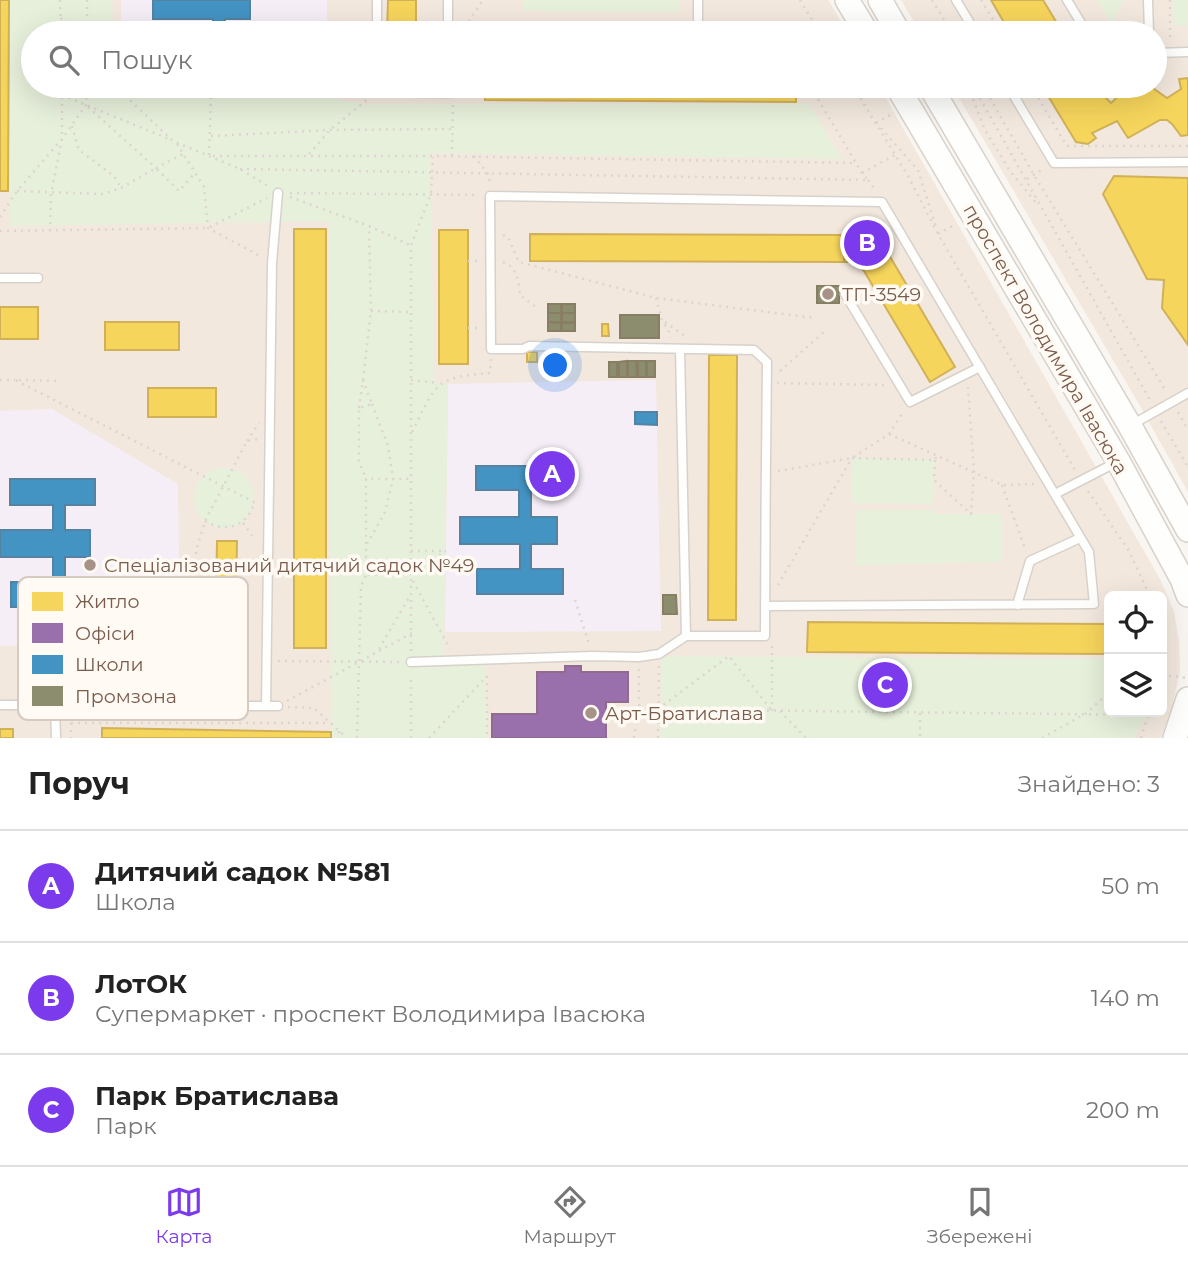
<!DOCTYPE html>
<html lang="uk">
<head>
<meta charset="utf-8">
<style>
	body { margin:0; font-family:Montserrat,sans-serif; background:#f6f6f6; color:#222 }
	.controls { position:absolute; right:21px; bottom:21px; display:grid; overflow:hidden; border-radius:10px; box-shadow:0 7px 28px #0002 }
	.controls button { width:63px; height:63px; display:grid; place-items:center; padding:0; border:0; border-bottom:2px solid #e0e0e0; background:#fff; color:#222; font:35px sans-serif }
	.you { position:absolute; left:556px; top:366px; width:24px; height:24px; margin:-18px; border:5px solid #fff; border-radius:50%; background:#1a73e8; box-shadow:0 0 0 10px #1a73e833 }
	.badge { display:grid; place-items:center; width:46px; height:46px; border-radius:50%; background:#7c3aed; color:#fff; font-size:23px; font-weight:700 }
	.pin { position:absolute; translate:-50% -50%; border:4px solid #fff; box-shadow:0 2px 7px #0006 }
	.list { margin:0; padding:0; list-style:none }
	h2 { display:flex; justify-content:space-between; align-items:center; height:91px; margin:0; padding:0 28px; font-size:30px }
	h2 small { font-size:23px; font-weight:400; color:#767676 }
	.list li { display:grid; grid-template-columns:46px 1fr auto; gap:21px; align-items:center; box-sizing:border-box; height:112px; padding:0 28px; border-top:2px solid #e0e0e0 }
	.list b { display:block; font-size:26px; white-space:nowrap }
	.list p { margin:0; font-size:23px; white-space:nowrap; color:#767676 }
	.list em { font-size:23px; font-style:normal; color:#767676 }
	.icon { flex:none; width:38px; height:38px; fill:none; stroke:currentColor; stroke-width:2; stroke-linecap:round; stroke-linejoin:round }
	.map { position:relative; flex:none; width:1188px; height:738px; overflow:hidden }
	.search { position:absolute; background:#fff; box-shadow:0 7px 28px #0002; left:21px; right:21px; top:21px; height:77px; display:flex; align-items:center; gap:18px; box-sizing:border-box; padding:0 24px; border-radius:38px; color:#767676; font-size:26px }
	.sheet { height:427px; background:#fff }
	nav { display:flex; justify-content:space-around; align-items:center; box-sizing:border-box; height:98px; border-top:2px solid #e0e0e0; background:#fff; font-size:19px; color:#767676 }
	nav a { display:grid; justify-items:center; gap:4px }
	nav .on { color:#7c3aed }
	.map>svg:first-child { display:block }
	.residential { fill:#f2e8de; fill-rule:evenodd }
	.education { fill:#f6eef6 }
	.green { fill:#e7f0db }
	.homes { fill:#f6d55c; stroke:#d1b158; stroke-width:2 }
	.offices { fill:#9970ab; stroke:#906a8f; stroke-width:2 }
	.schools { fill:#4393c3; stroke:#5482a0; stroke-width:2 }
	.industry { fill:#8c8c6e; stroke:#877e64; stroke-width:2 }
	.lines { fill:none; stroke-linecap:round; stroke-linejoin:round }
	.lane-casing { stroke:#d7d1cb; stroke-width:11 }
	.secondary-casing { stroke:#d9d2cb; stroke-width:26 }
	.path { stroke:#dcd5d0; stroke-width:2.5; stroke-dasharray:2 5; stroke-linecap:butt }
	.lane { stroke:#fefefd; stroke-width:8 }
	.secondary { stroke:#fefefd; stroke-width:23 }
	.poi-dot { fill:#a69286; stroke:#fffaf3; stroke-width:2.5 }
	.labels { text-anchor:middle; stroke-width:7; stroke-linejoin:round; paint-order:stroke }
	.poi-label { font-size:19px; fill:#7a5c4d; stroke:#fffaf3; text-anchor:start }
	.street-label { font-size:19px; fill:#7a5c4d; stroke:#fffaf3 }
	.key { fill:#fffaf3; stroke:#d7cbc1; stroke-width:2 }
	.key-label { font-size:19px; fill:#7a5c4d }
</style>
</head>
<body>
<div class="map">
<svg width="1188" height="738" viewBox="0 0 1188 738">
	<rect width="100%" height="100%" fill="#f9f5f0"/>
	<path class="residential" d="M0 0H828L848 33H33V86H879L1161 581 1174 612 1179 641 1180 672 1172 707 1161 738H0ZM1109 596H1162V712H1109Z
		M901 0H1188V492L1140 406 952 86H1155V33H921Z"/>
	<path class="education" d="M121 0H327V33H121Z
		M148 86H326V98L166 97Z
		M656 380 661 631 445 632 448 384Z
		M52 409 178 484 180 645 0 646V411Z"/>
	<path class="green" d="M7 0H112L113 33H33V86H148L166 97 326 98 365 104H809L842 159 430 153 434 382 448 384 444 660 486 658 487 738H331L329 221 10 226Z
		M523 0H680V12L523 11Z
		M1097 0H1124L1111 24Z
		M1173 0H1188V25H1173Z
		M852 458 935 460 934 504 852 503Z
		M194 498a30 30 0 1 1 60 0a30 30 0 1 1-60 0Z
		M855 510H933V514H1002V562L855 565Z
		M662 656 1109 659V712H1149L1134 738H660Z"/>
	<path class="homes" d="M0 0H9L8 191H0Z
		M388 0H416V33H387Z
		M991 0H1043L1063 33H1010Z
		M1188 78V135L1181 136 1172 124 1167 120H1160L1128 138 1117 121 1092 133 1096 138 1088 144 1076 142 1042 86H1101L1099 91 1111 103 1127 88V86H1150L1167 98 1181 89 1179 79Z
		M485 86H796V102L485 100Z
		M1114 176 1188 178V345L1162 308 1164 280 1147 279 1103 194Z
		M294 229H326V648H294Z
		M439 230H468V364H439Z
		M530 234 844 235V262L530 261Z
		M844 235H867L882 243 955 367 930 382 864 271 854 262H844Z
		M0 307H38V339H0Z
		M105 322H179V350H105Z
		M602 324H608L609 336H602Z
		M527 352H537V362H527Z
		M709 355H737L736 620H708Z
		M148 388H216V417H148Z
		M217 541H237L236 592 216 591Z
		M808 622 1109 624V654L807 652Z
		M102 728 331 732V738H102Z
		M0 729H13V738H0Z"/>
	<path class="offices" d="M565 666H581V672H628V702H606V738H492V714H537V672H565Z"/>
	<path class="schools" d="M153 0H250V19H225L224 33H213V19H153Z
		M635 412H657V425L635 424Z
		M476 466H561V490H531V517H557V544H531V569H563V594H477V569H520V544H460V517H519V490H476Z
		M10 479H95V505H65V530H90V557H65V582H94V607H11V582H53V557H0V530H53V505H10Z"/>
	<path class="industry" d="M817 286H839V303H817Z
		M548 304H561V313H548Z
		M562 304H575V313H562Z
		M548 313H561V322H548Z
		M562 313H575V322H562Z
		M620 315H659V338H620Z
		M548 322 561 323V331H548Z
		M562 323H575V331H562Z
		M627 361V377H619V362Z
		M628 361H636L637 377H628Z
		M638 361H646V377H638Z
		M647 361H655V377H647Z
		M609 362H617V377H609Z
		M663 595H676L677 614H663Z"/>
	<g class="lines">
		<defs>
			<path id="lane" d="M956 0 976 33
				M1067 0 1087 33
				M1148 0 1149 33
				M377 33V0
				M448 33V0
				M698 33V0
				M1155 53 1188 52
				M376 86V92L448 93V86
				M1008 86 1054 163 1188 162
				M0 278H38
				M845 294 910 402 980 367
				M680 349 686 636
				M1133 424 1188 393
				M1055 494 1117 462
				M1017 605 1030 561 1080 538
				M411 662 592 656 639 657 659 654 686 636H765C765 545 766 453 767 362L754 350 529 346 523 349H491L490 196 882 202 1089 552 1094 604 765 606
				M0 705 278 706
				M266 706 272 263 278 193
				M55 707 56 738"/>
			<path id="secondary" d="M847 0 867 33
				M880 0 899 33
				M897 86 1118 461 1182 579 1188 595
				M930 86 1130 426 1188 530
				M1175 738 1188 699"/>
		</defs>
		<use href="#lane" class="lane-casing"/>
		<use href="#secondary" class="secondary-casing"/>
		<path class="path" d="M60 0 61 33
			M87 0V33
			M800 0 820 33
			M932 0 952 33
			M981 0 1001 33
			M1170 0V42
			M61 18 70 33
			M461 33 483 0
			M115 86 173 141 240 169 268 186
			M853 86 908 176 938 234 1075 470
			M968 86 985 130 1010 171 1038 205
			M973 86 1150 400
			M983 86 1034 175 1166 391
			M1031 86 1067 146H1188
			M62 95 169 139
			M211 97 209 156H434L856 163
			M88 107 156 168 183 154
			M876 123 890 115
			M72 126 79 150 114 176 121 188
			M881 128 918 170 936 227
			M211 136 330 130 453 129
			M177 144 204 187 208 228 260 256
			M309 154 330 130 368 99
			M452 156 453 103
			M474 156 489 175 490 186
			M240 169 868 180 862 173 810 86
			M862 173 895 155
			M1027 179 1045 168
			M868 180 876 191
			M17 191 103 194 121 188 156 168 179 191 195 173
			M290 193 479 195
			M290 197 369 226 410 245
			M0 217 17 191 62 139 86 105 87 86
			M0 231 208 228 267 198
			M50 231 51 194 62 139V86
			M938 234 954 225
			M503 235 508 237 519 262 656 298 815 318
			M468 261H479
			M503 262C517 267 519 282 520 295L537 308
			M656 298 662 320 672 337
			M371 311 410 312
			M665 322 685 336
			M468 328H479
			M780 371 825 331
			M0 380H15
			M363 380 371 311 369 227
			M411 380 439 383
			M56 381 15 380 254 502H258
			M777 383 886 385
			M372 404 388 446 393 479H366V575L411 574 446 551
			M359 408 363 380 372 404 359 408V461L366 479
			M1178 412 1188 430
			M1161 421 1188 467
			M412 432C436 384 434 377 490 373L491 359
			M889 434 1002 485 1036 484
			M247 441 259 423
			M935 460 934 480 971 514 974 472 968 387
			M778 471 852 458 889 434 904 411
			M1002 485 1026 551
			M1088 491 1129 551 1150 596
			M205 521C225 533 247 527 254 503
			M243 523 255 540
			M367 544 385 512 393 479H410
			M411 551H443
			M413 581 450 649
			M778 585 852 458 935 460 937 455
			M575 600 589 644
			M379 649 411 594
			M411 651V245L431 194 433 157
			M50 659 187 660 241 654
			M195 659 196 551 205 521 247 441 259 439
			M278 661 401 662
			M639 669V709L1148 715
			M1162 675 1188 678
			M487 676V738
			M130 692 153 669V659
			M49 694 50 607
			M287 701 412 633
			M288 707 314 708 347 738
			M658 709 729 656 772 711
			M772 711V644
			M780 711 806 738
			M606 713H638
			M920 713V738
			M66 718 71 723V738
			M71 723H330
			M339 731V738
			M357 738 361 586 366 575
			M411 738V675
			M429 738 487 676
			M634 738 638 714
			M658 738 659 664
			M1042 738 1085 714 1109 693
			M1141 738 1149 712"/>
		<use href="#lane" class="lane"/>
		<use href="#secondary" class="secondary"/>
	</g>
	<g class="poi-dot">
		<circle cx="828" cy="294" r="7"/>
		<circle cx="90" cy="565" r="7"/>
		<circle cx="591" cy="713" r="7"/>
	</g>
	<g class="labels">
		<g class="poi-label">
			<text x="842" y="301">ТП-3549</text>
			<text x="104" y="572">Спеціалізований дитячий садок №49</text>
			<text x="605" y="720">Арт-Братислава</text>
		</g>
		<g class="street-label">
			<text transform="translate(1046 339) rotate(60)" y="7">проспект Володимира Івасюка</text>
		</g>
	</g>
	<rect x="18" y="577" width="230" height="143" rx="10" class="key"/>
	<rect x="32" y="592" width="31" height="19" fill="#f6d55c"/>
	<rect x="32" y="623" width="31" height="20" fill="#9970ab"/>
	<rect x="32" y="655" width="31" height="19" fill="#4393c3"/>
	<rect x="32" y="686" width="31" height="20" fill="#8c8c6e"/>
	<g class="key-label">
		<text x="75" y="608">Житло</text>
		<text x="75" y="640">Офіси</text>
		<text x="75" y="671">Школи</text>
		<text x="75" y="703">Промзона</text>
	</g>
</svg>
<div class="controls">
<button><svg class="icon" aria-label="locate" viewBox="0 0 24 24"><circle cx="12" cy="12" r="6"/><path d="M12 2v4M12 18v4M2 12h4M18 12h4"/></svg></button>
<button><svg class="icon" aria-label="layers" viewBox="0 0 24 24"><path d="M12 4l9 5-9 5-9-5zM3 14l9 5 9-5"/></svg></button>
</div>
<div class="you"></div>
<div class="pin badge" style="left:552px;top:474px">A</div>
<div class="pin badge" style="left:867px;top:243px">B</div>
<div class="pin badge" style="left:885px;top:685px">C</div>
<div class="search"><svg class="icon" aria-label="search" viewBox="0 0 24 24"><circle cx="10" cy="10" r="6"/><path d="M15 15l6 6"/></svg>Пошук</div>
</div>
<section class="sheet">
<h2>Поруч<small>Знайдено: 3</small></h2>
<ul class="list">
<li><span class="badge">A</span><div><b>Дитячий садок №581</b><p>Школа</p></div><em>50 m</em></li>
<li><span class="badge">B</span><div><b>ЛотОК</b><p>Супермаркет · проспект Володимира Івасюка</p></div><em>140 m</em></li>
<li><span class="badge">C</span><div><b>Парк Братислава</b><p>Парк</p></div><em>200 m</em></li>
</ul>
</section>
<nav>
<a class="on"><svg class="icon" aria-label="map" viewBox="0 0 24 24"><path d="M3 6l6-2 6 2 6-2v14l-6 2-6-2-6 2zM9 4v14M15 6v14"/></svg>Карта</a>
<a><svg class="icon" aria-label="directions" viewBox="0 0 24 24"><path d="M12 3l9 9-9 9-9-9zM9 14v-3h6M13 9l2 2-2 2"/></svg>Маршрут</a>
<a><svg class="icon" aria-label="saved" viewBox="0 0 24 24"><path d="M7 4h10v16l-5-4-5 4z"/></svg>Збережені</a>
</nav>
</body>
</html>
